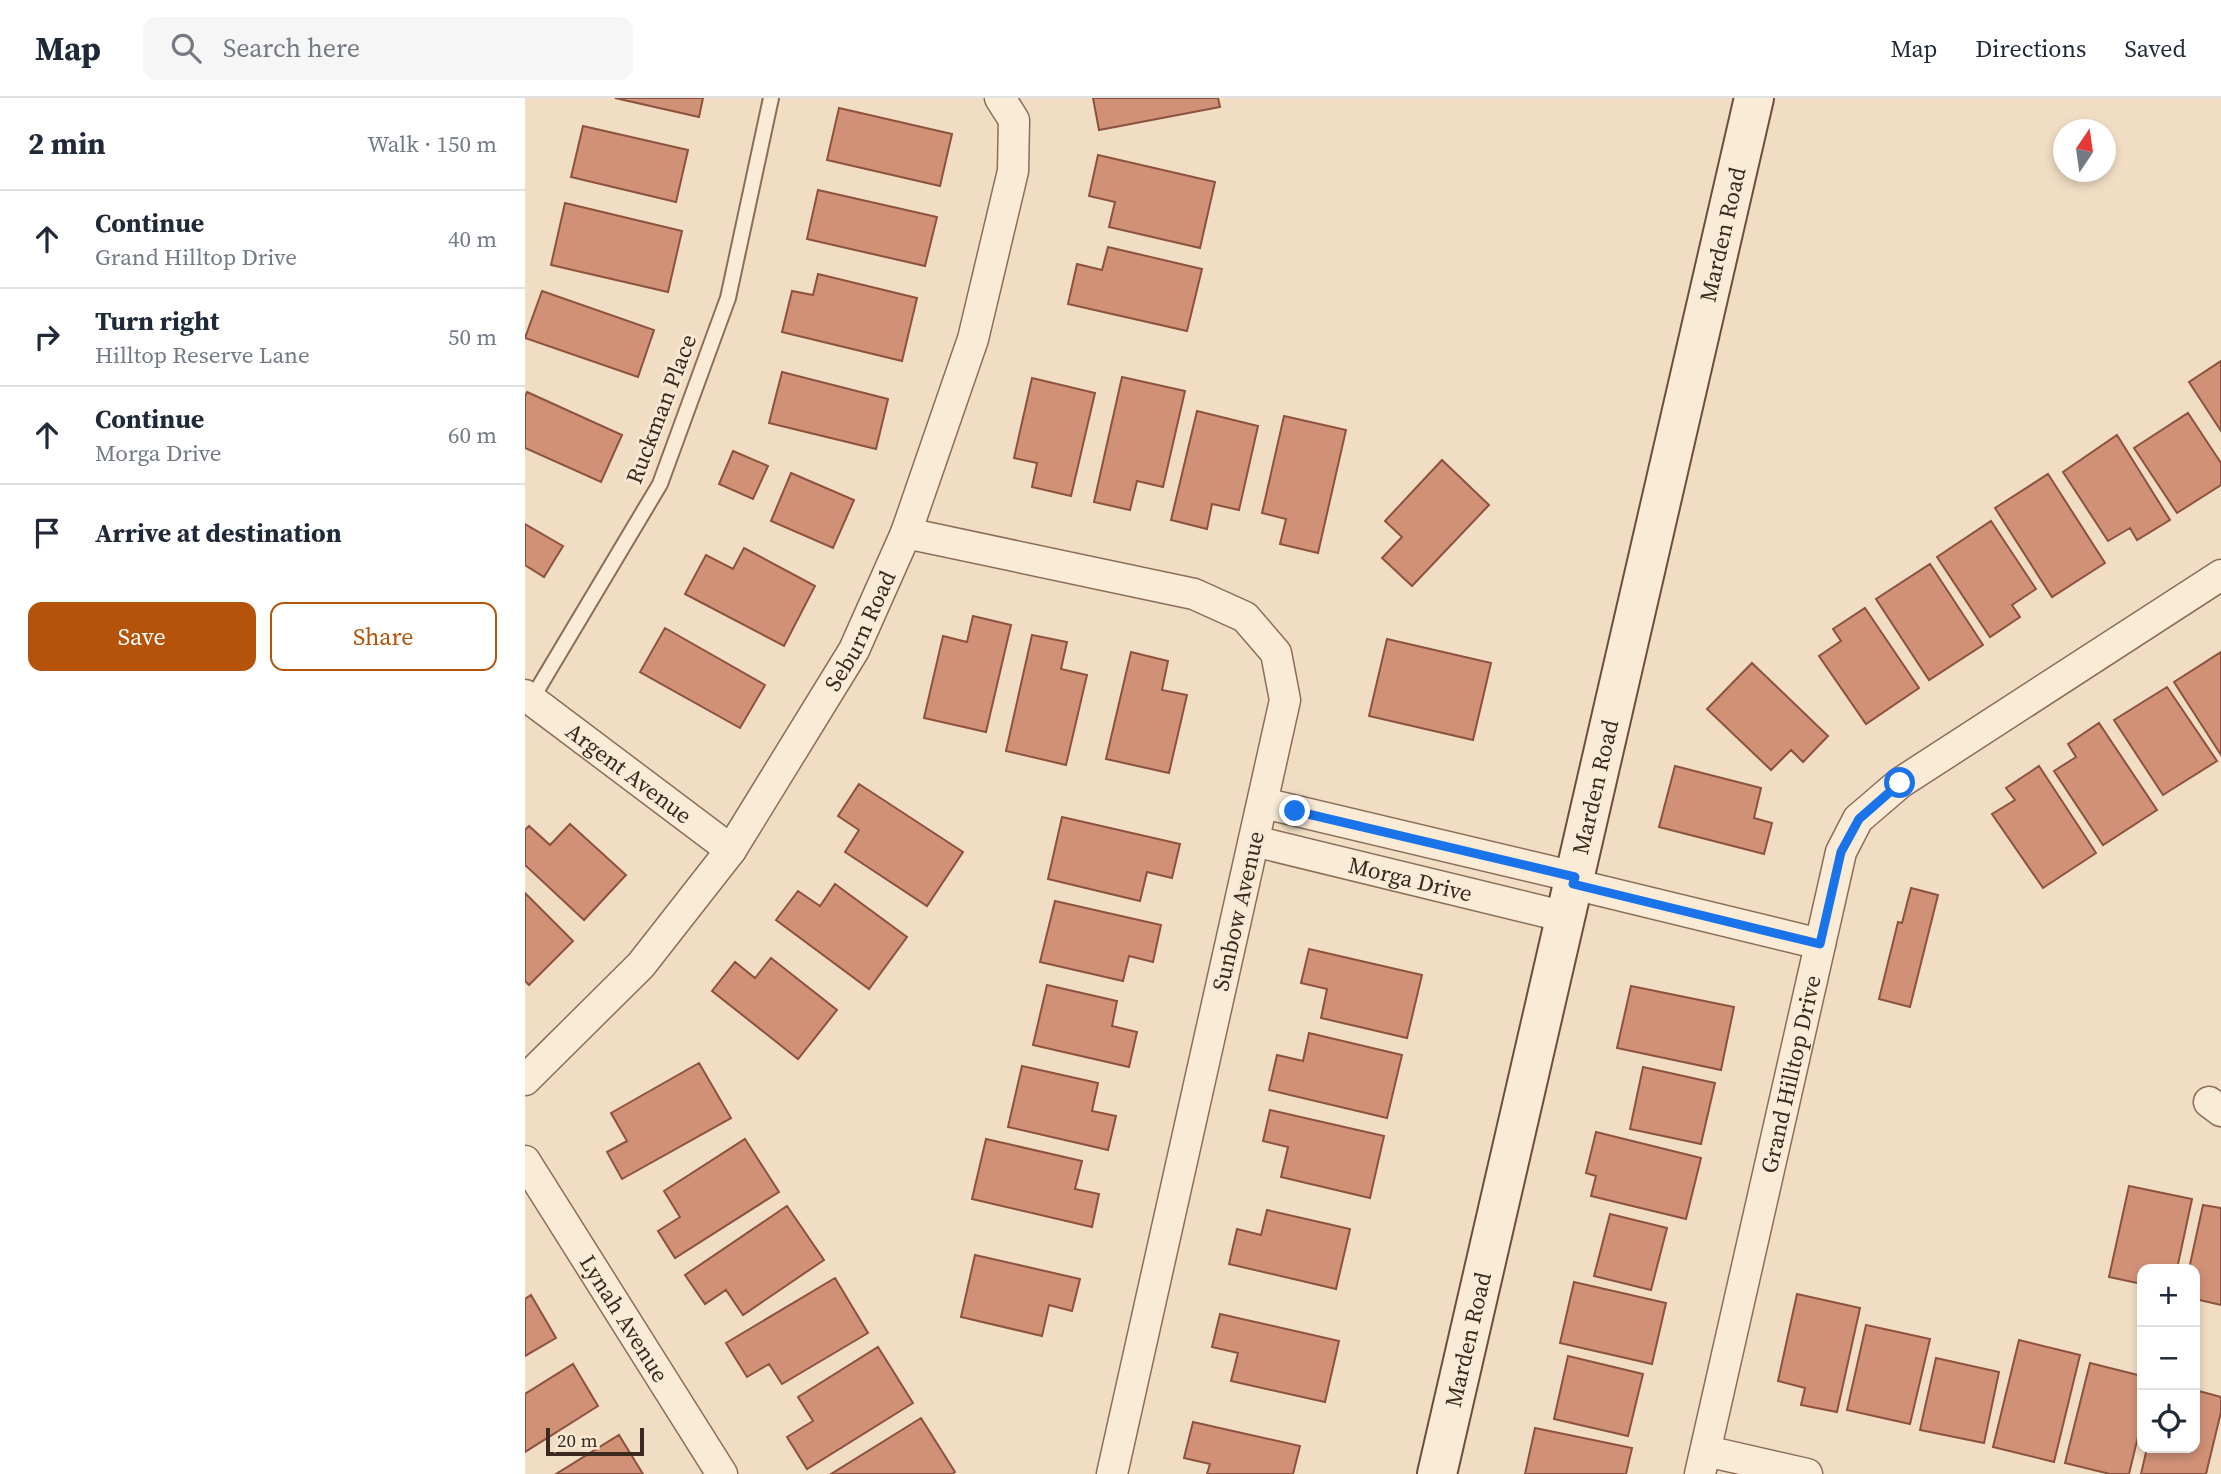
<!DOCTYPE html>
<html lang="en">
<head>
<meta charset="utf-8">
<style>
	body { margin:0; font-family:"Source Serif 4",serif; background:#f6f6f7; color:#1f2937 }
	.controls { position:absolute; right:21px; bottom:21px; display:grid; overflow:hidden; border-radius:14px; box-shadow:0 4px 10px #0003 }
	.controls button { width:63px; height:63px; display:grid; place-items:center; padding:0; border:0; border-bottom:2px solid #e0e1e3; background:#fff; color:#1f2937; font:35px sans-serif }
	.compass { position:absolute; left:1528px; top:21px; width:63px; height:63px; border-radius:50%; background:#fff; box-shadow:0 4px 10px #0003; rotate:13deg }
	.scale { position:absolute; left:21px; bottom:18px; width:98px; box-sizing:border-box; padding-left:7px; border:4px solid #3b281e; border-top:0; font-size:19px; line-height:24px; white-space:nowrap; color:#3b281e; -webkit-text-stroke:5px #f7e8d3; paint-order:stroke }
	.stop { position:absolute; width:21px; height:21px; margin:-16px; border:5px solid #1a73e8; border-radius:50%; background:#fff }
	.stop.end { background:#1a73e8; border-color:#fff; box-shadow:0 2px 7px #0008 }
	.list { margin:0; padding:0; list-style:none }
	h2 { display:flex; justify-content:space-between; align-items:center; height:91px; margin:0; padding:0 28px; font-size:30px }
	h2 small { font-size:23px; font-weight:400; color:#747a83 }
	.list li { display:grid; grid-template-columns:46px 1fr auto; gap:21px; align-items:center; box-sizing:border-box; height:98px; padding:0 28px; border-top:2px solid #e0e1e3 }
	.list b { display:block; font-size:26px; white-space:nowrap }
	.list p { margin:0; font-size:23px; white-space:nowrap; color:#747a83 }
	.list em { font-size:23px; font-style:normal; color:#747a83 }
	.actions { display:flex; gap:14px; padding:21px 28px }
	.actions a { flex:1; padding:16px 0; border:2px solid #b45309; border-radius:14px; text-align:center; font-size:24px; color:#b45309 }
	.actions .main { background:#b45309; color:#fff }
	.icon { flex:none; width:38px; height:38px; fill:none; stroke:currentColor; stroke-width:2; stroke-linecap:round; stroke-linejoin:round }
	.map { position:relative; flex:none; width:1696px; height:1376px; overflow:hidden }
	header { display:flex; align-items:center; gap:42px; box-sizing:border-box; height:98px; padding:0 35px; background:#fff; border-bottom:2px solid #e0e1e3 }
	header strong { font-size:33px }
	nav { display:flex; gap:38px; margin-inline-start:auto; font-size:24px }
	.search { width:490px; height:63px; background:#f6f6f7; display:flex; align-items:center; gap:18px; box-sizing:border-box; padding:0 24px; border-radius:14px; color:#747a83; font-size:26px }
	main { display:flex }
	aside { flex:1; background:#fff }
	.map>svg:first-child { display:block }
	.building { fill:#d09177; stroke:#8c523e; stroke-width:2 }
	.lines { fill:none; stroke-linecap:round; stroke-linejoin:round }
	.lane-casing { stroke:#8b6d59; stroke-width:18 }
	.street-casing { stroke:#8b6d59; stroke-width:33 }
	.secondary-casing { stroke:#6d4e3c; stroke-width:42 }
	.lane { stroke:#faebd7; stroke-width:14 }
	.street { stroke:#faebd7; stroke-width:30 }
	.secondary { stroke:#faebd7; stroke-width:38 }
	.route { stroke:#1a73e8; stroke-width:9 }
	.labels { text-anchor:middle; stroke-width:6; stroke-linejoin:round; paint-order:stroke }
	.street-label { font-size:23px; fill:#3b281e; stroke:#f7e8d3 }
</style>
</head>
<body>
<header>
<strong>Map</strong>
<div class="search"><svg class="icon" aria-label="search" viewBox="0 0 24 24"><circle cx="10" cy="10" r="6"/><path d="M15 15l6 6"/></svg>Search here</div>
<nav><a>Map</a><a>Directions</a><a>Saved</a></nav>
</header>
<main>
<aside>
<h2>2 min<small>Walk · 150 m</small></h2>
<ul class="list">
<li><svg class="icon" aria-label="ahead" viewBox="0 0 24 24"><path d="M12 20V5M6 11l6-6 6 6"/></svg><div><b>Continue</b><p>Grand Hilltop Drive</p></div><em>40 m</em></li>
<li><svg class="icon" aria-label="right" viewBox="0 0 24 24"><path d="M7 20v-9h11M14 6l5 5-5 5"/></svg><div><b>Turn right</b><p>Hilltop Reserve Lane</p></div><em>50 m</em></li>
<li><svg class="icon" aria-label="ahead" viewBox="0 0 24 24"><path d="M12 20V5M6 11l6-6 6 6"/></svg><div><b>Continue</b><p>Morga Drive</p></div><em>60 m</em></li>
<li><svg class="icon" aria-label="arrive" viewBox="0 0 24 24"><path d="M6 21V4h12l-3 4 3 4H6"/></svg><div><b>Arrive at destination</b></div></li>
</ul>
<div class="actions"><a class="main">Save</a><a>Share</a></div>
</aside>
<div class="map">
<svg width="1696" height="1376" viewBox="0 0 1696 1376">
	<rect width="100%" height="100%" fill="#f0ddc3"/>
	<path class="building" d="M90 0H178L174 19Z
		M568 0H693L695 9 574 32Z
		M314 10 427 36 415 88 302 62Z
		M58 28 163 52 151 104 46 79Z
		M573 57 690 84 675 150 584 129 590 104 564 98Z
		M293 92 412 119 400 168 282 141Z
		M40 105 157 133 143 194 26 167Z
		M583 149 677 171 662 233 543 206 552 166 577 172Z
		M293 176 392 200 377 263 257 234 267 193 288 197Z
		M17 193 129 232 113 279 0 240Z
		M1696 263V333L1664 284Z
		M257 274 363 301 351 351 244 325Z
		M597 279 660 293 638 389 612 383 605 412 569 404Z
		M507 280 570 295 546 398 507 389 512 365 489 360Z
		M2 294 97 337 76 384 0 350V299Z
		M672 313 733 328 714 412 687 406 682 431 646 422Z
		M1663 315 1696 365V387L1652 415 1609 350Z
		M759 318 821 332 793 455 755 446 761 421 737 415Z
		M1592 337 1645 422 1612 442 1605 430 1583 443 1538 374Z
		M208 353 243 368 228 401 194 386Z
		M917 362 964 407 887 488 857 460 877 439 860 423Z
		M266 375 329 402 308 450 246 423Z
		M1523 376 1580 465 1527 499 1470 410Z
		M1466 423 1511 491 1487 507 1495 519 1465 539 1412 459Z
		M0 426 38 448 19 479 0 467Z
		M219 450 290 488 259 548 160 496 181 457 208 471Z
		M1405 466 1458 547 1404 582 1351 501Z
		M1340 510 1394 590 1341 626 1294 558 1316 543 1308 531Z
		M448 518 486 527 461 634 399 620 418 538 442 544Z
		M140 530 240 587 215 630 115 574Z
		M507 537 542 544 536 571 562 577 541 667 481 653Z
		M862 541 966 565 948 642 844 618Z
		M606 554 643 563 637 592 662 597 644 675 581 661Z
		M1696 554V657L1649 584Z
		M1227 565 1303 638 1278 664 1266 652 1246 672 1182 611Z
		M1642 589 1692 663 1638 697 1589 622Z
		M1574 625 1632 712 1578 747 1529 673 1551 659 1543 646Z
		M1150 668 1236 690 1229 720 1247 725 1239 756 1134 729Z
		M1514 668 1571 755 1518 790 1467 716 1490 702 1481 690Z
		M334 686 438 754 402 808 320 754 334 732 313 718Z
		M537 719 655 746 647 780 622 774 615 803 523 781Z
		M45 726 101 777 59 822 0 767V732L4 728 25 747Z
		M310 786 382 839 344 891 251 822 273 793 295 808Z
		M1386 790 1413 797 1385 909 1354 901 1373 824 1377 825Z
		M0 795 48 843 4 887 0 883Z
		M530 803 636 827 628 864 604 858 598 883 515 864Z
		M784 851 897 877 882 940 796 920 802 891 776 885Z
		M246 860 312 912 273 961 187 893 210 864 230 880Z
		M522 887 592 903 587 928 612 934 604 969 508 947Z
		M1106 888 1209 909 1196 972 1092 950Z
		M784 935 877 957 862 1020 744 992 752 957 778 963Z
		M174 965 206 1020 97 1081 82 1054 102 1043 86 1015Z
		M497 968 573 985 567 1013 591 1018 583 1052 483 1029Z
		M1118 969 1190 985 1176 1046 1105 1031Z
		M745 1012 859 1038 845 1100 756 1079 763 1049 738 1043Z
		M1071 1034 1176 1060 1161 1121 1066 1098 1071 1078 1061 1075Z
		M220 1041 254 1094 150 1160 133 1133 155 1119 139 1093Z
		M461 1041 557 1063 550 1091 574 1096 567 1129 447 1101Z
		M1604 1088 1667 1101 1652 1171H1617V1186L1584 1179Z
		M1678 1107 1696 1110V1207L1670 1201V1171H1664Z
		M262 1108 299 1162 218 1217 201 1192 180 1206 160 1177Z
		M742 1112 825 1131 811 1191 704 1166 712 1131 736 1137Z
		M1085 1116 1142 1130 1126 1192 1069 1178Z
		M450 1157 555 1181 547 1213 524 1207 517 1238 436 1219Z
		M310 1180 343 1235 257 1286 244 1266 222 1279 201 1245Z
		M1049 1184 1141 1205 1127 1266 1035 1245Z
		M1272 1196 1335 1210 1312 1314 1276 1307 1280 1290 1253 1283Z
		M6 1197 31 1240 0 1258V1201Z
		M695 1216 814 1243 800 1304 706 1283 713 1255 687 1249Z
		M1341 1227 1405 1241 1385 1326 1322 1312Z
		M1494 1242 1555 1257 1529 1364 1468 1349Z
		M353 1249 388 1305 282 1371 262 1339 288 1323 273 1299Z
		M1043 1258 1118 1276 1103 1338 1029 1321Z
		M1411 1260 1474 1274 1459 1345 1395 1332Z
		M1565 1265 1617 1278V1322L1604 1376H1585L1540 1365Z
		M48 1266 73 1308 0 1354V1296Z
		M1670 1292 1696 1299V1314L1681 1376H1616L1622 1350H1670Z
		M396 1320 430 1374 427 1376H306Z
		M668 1324 775 1348 768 1376H682L685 1366 659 1360Z
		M1010 1330 1107 1350 1101 1376H1000Z
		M94 1337 118 1376H31Z"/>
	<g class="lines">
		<defs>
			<path id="lane" d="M5 604 135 386 203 200 246 0"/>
			<g id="street">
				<path d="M381 435 669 496 720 519 751 555 760 602 587 1376"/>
				<path id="s1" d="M0 597 206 752"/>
				<path d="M738 705 1050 779"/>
				<path id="s2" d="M729 743 1041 819"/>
				<path d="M1048 786 1295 846"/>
				<path id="s3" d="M0 982 116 867 206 752 329 552 381 435 448 241 488 73 489 22 475 0"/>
				<path d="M1684 1004 1696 1013"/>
				<path id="s4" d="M0 1063 197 1376"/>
				<path d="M1181 1353 1282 1376"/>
				<path id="s5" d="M1175 1376 1316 754 1333 721 1375 685 1696 477"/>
			</g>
			<g id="secondary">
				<path id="s6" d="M912 1376 1229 0"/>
			</g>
		</defs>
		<use href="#lane" class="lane-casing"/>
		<use href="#street" class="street-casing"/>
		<use href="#secondary" class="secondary-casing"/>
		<use href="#lane" class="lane"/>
		<use href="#street" class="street"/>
		<use href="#secondary" class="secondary"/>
	</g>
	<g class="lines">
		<path class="route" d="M770 713 1050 779 1048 786 1295 846 1316 754 1334 721 1375 685"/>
	</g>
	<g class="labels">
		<g class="street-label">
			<text dy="8" stroke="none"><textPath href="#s6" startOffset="1272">Marden Road</textPath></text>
			<text transform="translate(136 311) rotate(-69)" y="8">Ruckman Place</text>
			<text dy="8" stroke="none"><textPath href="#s3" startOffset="564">Seburn Road</textPath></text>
			<text dy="8" stroke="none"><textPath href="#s1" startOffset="130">Argent Avenue</textPath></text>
			<text dy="8" stroke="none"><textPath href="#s6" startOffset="705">Marden Road</textPath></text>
			<text dy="8" stroke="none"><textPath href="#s2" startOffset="161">Morga Drive</textPath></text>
			<text transform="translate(713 813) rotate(-77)" y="8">Sunbow Avenue</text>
			<text dy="8" stroke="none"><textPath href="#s5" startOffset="410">Grand Hilltop Drive</textPath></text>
			<text dy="8" stroke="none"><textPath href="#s4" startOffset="186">Lynah Avenue</textPath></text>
			<text dy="8" stroke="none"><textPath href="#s6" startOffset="138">Marden Road</textPath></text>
		</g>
	</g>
</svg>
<div class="controls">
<button>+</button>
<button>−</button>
<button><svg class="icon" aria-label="locate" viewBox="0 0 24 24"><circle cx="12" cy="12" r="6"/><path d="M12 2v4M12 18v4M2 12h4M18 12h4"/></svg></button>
</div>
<svg class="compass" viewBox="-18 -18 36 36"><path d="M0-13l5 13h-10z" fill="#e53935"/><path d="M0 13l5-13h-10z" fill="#747a83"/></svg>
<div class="scale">20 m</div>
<div class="stop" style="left:1375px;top:685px"></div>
<div class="stop end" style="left:770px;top:713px"></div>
</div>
</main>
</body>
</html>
